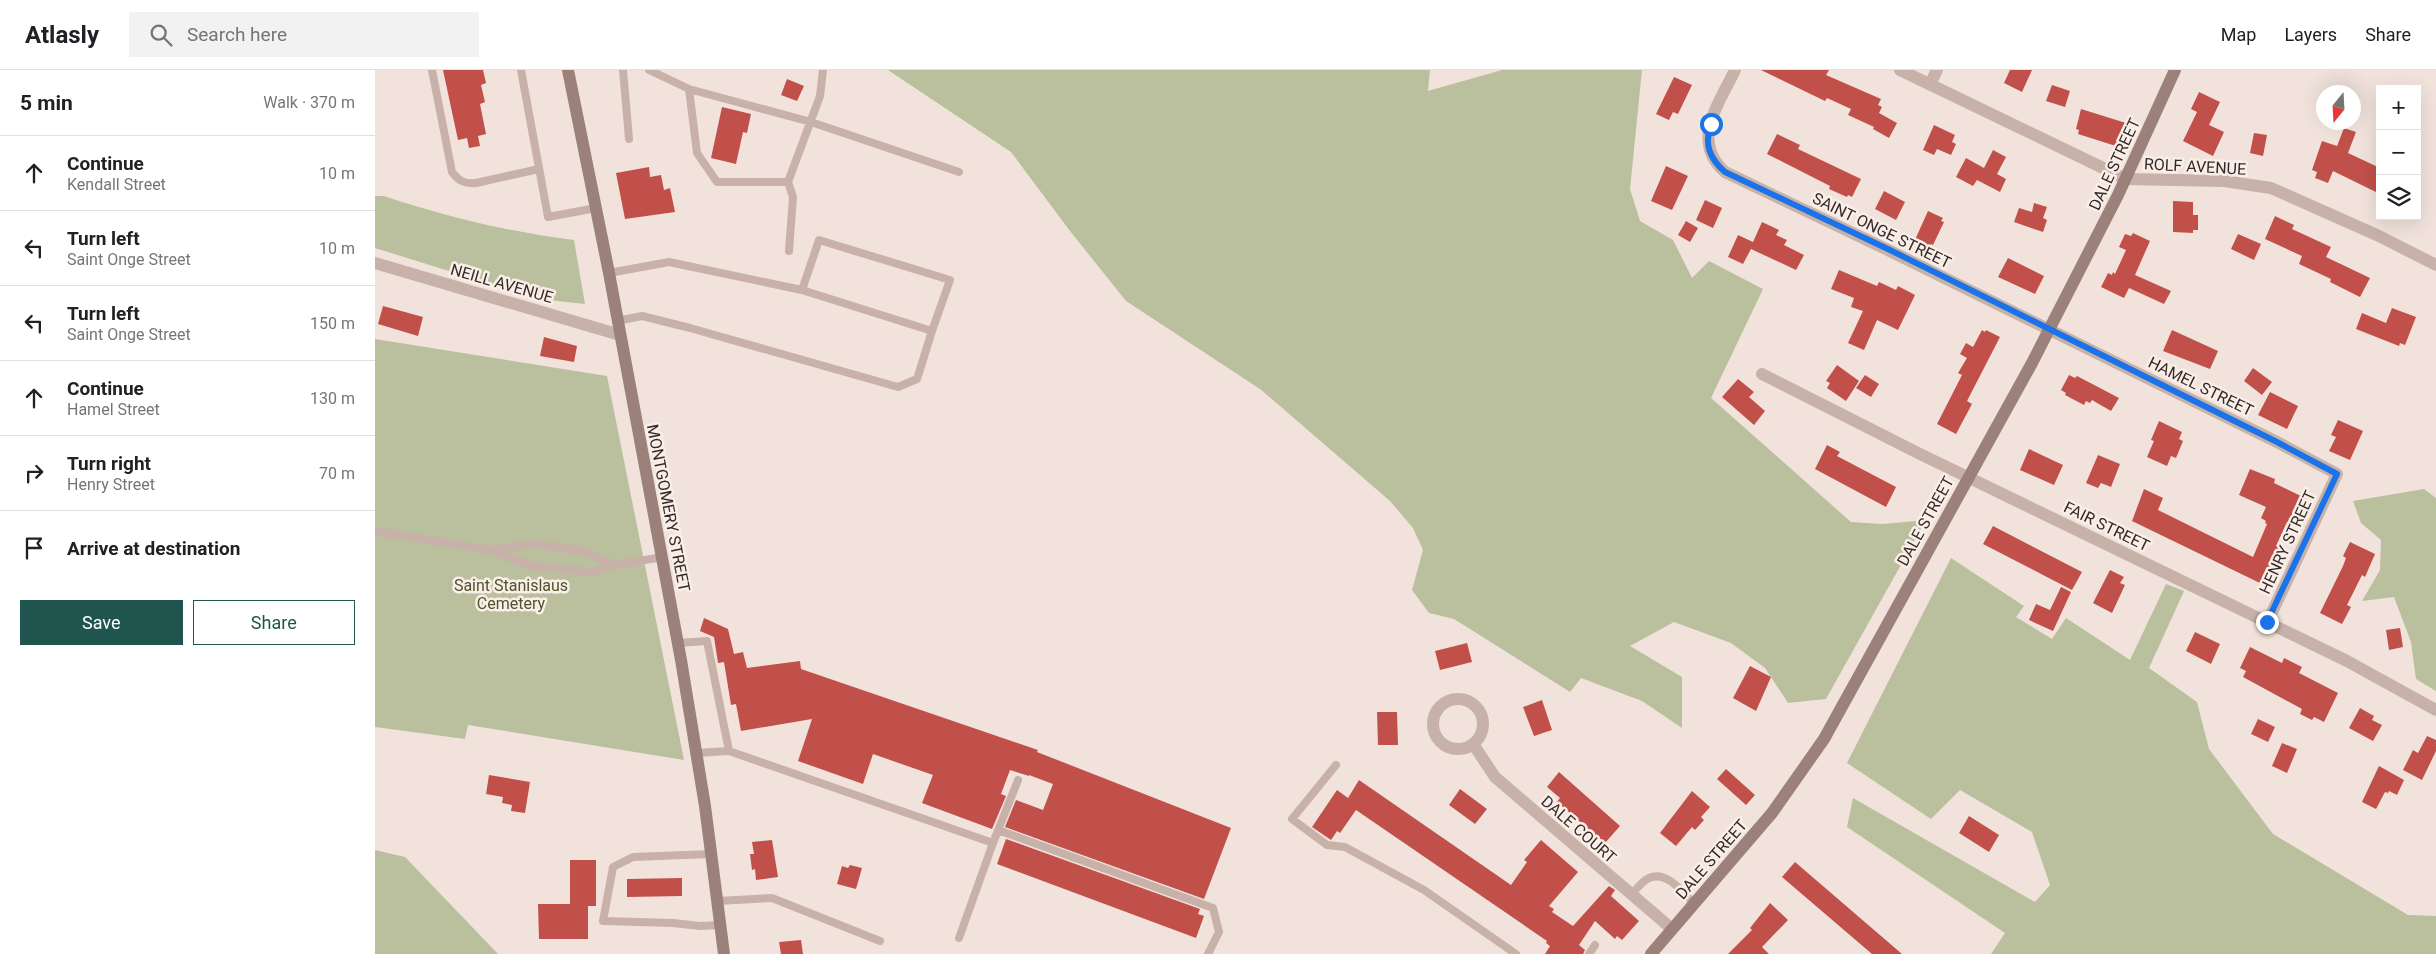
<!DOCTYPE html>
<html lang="en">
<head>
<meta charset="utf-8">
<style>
	body { margin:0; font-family:Roboto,sans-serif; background:#f2f2f2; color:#202124 }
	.controls { position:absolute; right:15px; top:15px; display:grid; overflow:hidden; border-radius:0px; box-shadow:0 5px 20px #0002 }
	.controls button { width:45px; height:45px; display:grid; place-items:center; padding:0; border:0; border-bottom:1px solid #e0e0e0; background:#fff; color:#202124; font:25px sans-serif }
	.compass { position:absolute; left:1941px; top:15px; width:45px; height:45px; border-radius:50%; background:#fff; box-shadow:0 5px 20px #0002; rotate:198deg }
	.stop { position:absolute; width:15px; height:15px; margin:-11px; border:4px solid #1a73e8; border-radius:50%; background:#fff }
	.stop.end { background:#1a73e8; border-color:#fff; box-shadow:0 1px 5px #0008 }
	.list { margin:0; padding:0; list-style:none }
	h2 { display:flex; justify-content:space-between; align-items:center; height:65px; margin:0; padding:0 20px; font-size:21px }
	h2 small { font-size:16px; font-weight:400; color:#757577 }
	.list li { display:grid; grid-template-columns:32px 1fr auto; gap:15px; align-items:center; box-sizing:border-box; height:75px; padding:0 20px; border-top:1px solid #e0e0e0 }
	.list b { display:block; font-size:19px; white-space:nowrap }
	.list p { margin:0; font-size:16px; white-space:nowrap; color:#757577 }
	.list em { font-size:16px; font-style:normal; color:#757577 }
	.actions { display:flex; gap:10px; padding:15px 20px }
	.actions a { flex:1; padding:11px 0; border:1px solid #1f554e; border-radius:0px; text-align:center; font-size:18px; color:#1f554e }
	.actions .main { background:#1f554e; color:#fff }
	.icon { flex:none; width:28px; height:28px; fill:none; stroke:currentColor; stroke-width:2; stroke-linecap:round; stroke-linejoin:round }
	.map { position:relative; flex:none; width:2061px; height:884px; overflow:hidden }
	header { display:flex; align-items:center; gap:30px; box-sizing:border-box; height:70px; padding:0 25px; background:#fff; border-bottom:1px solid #e0e0e0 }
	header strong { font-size:24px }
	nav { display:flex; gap:28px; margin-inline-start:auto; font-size:18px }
	.search { width:350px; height:45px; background:#f2f2f2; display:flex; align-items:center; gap:12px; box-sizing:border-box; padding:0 18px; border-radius:0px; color:#757577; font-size:19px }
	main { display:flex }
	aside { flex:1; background:#fff }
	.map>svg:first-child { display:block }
	.green { fill:#babf9d }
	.building { fill:#c1504a }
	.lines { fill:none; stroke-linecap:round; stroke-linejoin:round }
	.lane { stroke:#c8b1a8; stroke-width:8 }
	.street { stroke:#c8b1a8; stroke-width:12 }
	.secondary { stroke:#9c807a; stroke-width:12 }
	.route { stroke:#1a73e8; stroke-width:6 }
	.labels { text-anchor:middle; stroke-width:5; stroke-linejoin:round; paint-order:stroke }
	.street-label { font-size:16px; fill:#362a28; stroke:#f9eee8 }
	.park-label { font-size:16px; fill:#4c532d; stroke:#f9eee8 }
</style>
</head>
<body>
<header>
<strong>Atlasly</strong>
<div class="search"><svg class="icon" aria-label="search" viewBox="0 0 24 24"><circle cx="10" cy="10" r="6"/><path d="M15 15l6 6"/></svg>Search here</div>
<nav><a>Map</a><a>Layers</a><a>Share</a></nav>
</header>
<main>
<aside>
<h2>5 min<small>Walk · 370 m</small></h2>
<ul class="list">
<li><svg class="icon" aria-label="ahead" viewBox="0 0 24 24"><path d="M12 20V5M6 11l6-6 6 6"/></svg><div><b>Continue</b><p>Kendall Street</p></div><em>10 m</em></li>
<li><svg class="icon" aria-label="left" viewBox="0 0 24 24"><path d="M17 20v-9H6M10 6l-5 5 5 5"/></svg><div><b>Turn left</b><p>Saint Onge Street</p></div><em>10 m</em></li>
<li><svg class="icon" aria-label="left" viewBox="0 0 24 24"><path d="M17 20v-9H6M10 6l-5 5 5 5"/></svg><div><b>Turn left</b><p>Saint Onge Street</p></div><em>150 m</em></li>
<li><svg class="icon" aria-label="ahead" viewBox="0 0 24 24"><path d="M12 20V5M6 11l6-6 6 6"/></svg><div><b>Continue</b><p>Hamel Street</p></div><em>130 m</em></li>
<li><svg class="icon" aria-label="right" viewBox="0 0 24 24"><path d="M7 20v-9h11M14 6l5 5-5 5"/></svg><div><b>Turn right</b><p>Henry Street</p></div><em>70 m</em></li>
<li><svg class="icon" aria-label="arrive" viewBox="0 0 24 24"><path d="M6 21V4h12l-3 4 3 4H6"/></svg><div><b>Arrive at destination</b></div></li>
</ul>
<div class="actions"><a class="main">Save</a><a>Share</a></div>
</aside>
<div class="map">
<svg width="2061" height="884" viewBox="0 0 2061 884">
	<rect width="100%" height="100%" fill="#f1e3dc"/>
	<path class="green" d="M513 0H1055L1053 21 1127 0H1267L1255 119 1265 151 1298 170 1317 208 1334 191 1388 219 1336 328 1476 452 1508 454 1551 450 1451 629 1413 633 1390 598 1356 573 1299 552 1255 576 1307 607V658L1267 631 1206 608 1195 622 1079 549 1054 543 1037 520 1048 480 1038 458 1015 431 885 319 751 231 695 161 636 82Z
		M0 126H9C72 147 134 162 199 170L210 234 164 229 0 178Z
		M0 269 232 306 309 690 93 655 90 669 0 657Z
		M2049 419 2061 428V621L2041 609 2036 572 2019 527 1987 531 2005 500 2006 470 1986 453 1978 431Z
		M1576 488 1649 536 1641 547 1677 569 1691 548 1755 590 1791 514 1809 521 1774 598 1822 632 1834 679 1898 764 2033 845 2061 846V884H1616L1630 863 1472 757 1478 728 1660 832 1675 815 1657 762 1585 720 1556 749 1472 693Z
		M0 780 30 787 123 884H0Z"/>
	<path class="building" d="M68 0H108L111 13 106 15 110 32 105 34 111 64 103 66 105 76 94 78 92 68 83 70Z
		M1386 0H1454L1451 5 1506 29 1503 35 1507 37 1504 43 1522 53 1514 68 1498 59 1499 57 1473 45 1476 39 1452 28 1450 31Z
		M1635 0H1657L1647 22 1629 13Z
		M1299 7 1317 15 1303 44 1298 42 1294 50 1281 44Z
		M412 9 429 16 422 31 406 25Z
		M1677 15 1695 21 1690 37 1671 31Z
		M1824 22 1845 32 1834 55 1849 62 1838 86 1808 71 1822 42 1816 39Z
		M347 37 376 44 372 63 368 62 361 94 336 88Z
		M1706 39 1751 53 1744 77 1703 64 1704 60 1701 59Z
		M1559 55 1580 65 1577 72 1581 74 1576 85 1562 79 1559 85 1548 80Z
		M1969 58 1981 62 1973 83 2005 98V124L1958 101 1953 113 1940 108 1942 102 1937 100 1947 71 1962 76Z
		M1879 63 1892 65 1888 86 1875 83Z
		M1402 64 1425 75 1423 79 1486 109 1477 127 1473 125 1472 127 1454 119 1455 116 1392 84Z
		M1618 80 1631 87 1622 104 1631 109 1625 122 1602 110 1598 116 1581 107 1591 88 1609 98Z
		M1291 96 1313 106 1297 140 1276 131Z
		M274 97 275 107 286 105 289 120 295 118 300 142 250 149 241 103Z
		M1509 121 1530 132 1521 150 1500 139Z
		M1330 130 1347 138 1338 158 1321 150Z
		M1798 131 1818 132V145H1823V160H1818V163L1798 162Z
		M1659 133 1672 137 1668 148 1672 150 1668 162 1639 152 1644 138 1657 142Z
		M1553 141 1568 148 1566 151 1569 152 1558 175 1556 174 1554 179 1539 172Z
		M1900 146 1919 155 1917 159 1956 177 1951 187 1995 208 1985 227 1955 212 1956 209 1924 194 1927 186 1890 169Z
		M1311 151 1323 158 1315 172 1303 165Z
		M1387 152 1404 160 1401 165 1412 170 1409 175 1429 185 1421 200 1376 179 1368 194 1353 187 1363 165 1378 172Z
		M1758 163 1775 171 1760 205 1796 221 1789 234 1754 218 1749 228 1726 217 1733 203 1737 205 1738 202 1740 204 1751 180 1744 177 1750 164 1756 166Z
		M1863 164 1886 174 1879 190 1856 179Z
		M1633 188 1669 206 1660 224 1623 207Z
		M1464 200 1502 216 1504 212 1521 220 1523 216 1540 225 1523 260 1502 250 1489 280 1473 273 1488 241 1476 237 1479 228 1456 219Z
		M8 236 48 247 43 266 3 254Z
		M2017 238 2041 247 2030 275 2025 273 2024 276 1981 259 1987 243 2011 253Z
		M1607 260 1610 262 1611 260 1625 267 1592 331 1597 334 1581 364 1562 354 1587 305 1583 303 1592 288 1585 284 1591 273 1598 277Z
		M1797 260 1843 281 1835 299 1788 281Z
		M169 267 202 276 199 292 165 286Z
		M1462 295 1484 311 1471 331 1452 318 1455 313 1451 311Z
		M1878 298 1897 312 1887 325 1869 311Z
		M1490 305 1504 314 1496 327 1481 318Z
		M1694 305 1700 308 1702 306 1744 328 1736 341 1717 330 1715 333 1711 331 1709 335 1690 325 1691 323 1686 320Z
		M1363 309 1379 322 1374 327 1390 341 1379 355 1347 327Z
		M1895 322 1923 336 1912 359 1883 345Z
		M1963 350 1988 361 1975 390 1954 381 1961 367 1956 365Z
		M1784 351 1807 362 1804 369 1808 371 1801 388 1796 386 1792 396 1772 387 1779 371 1776 370Z
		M1452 375 1465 382 1462 386 1521 417 1511 437 1440 399Z
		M1654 379 1688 395 1679 415 1645 400Z
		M1723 385 1745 394 1736 417 1726 413 1723 418 1711 413Z
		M1875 399 1900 409 1899 413 1932 429 1920 456 1912 452 1901 476 1905 477 1889 515 1757 451 1769 419 1788 428 1783 440 1878 487 1892 454 1890 453 1891 451 1886 448 1891 437 1864 425Z
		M1618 456 1707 502 1697 520 1608 474Z
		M1975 472 2000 484 1990 507 1987 505 1972 535 1976 537 1967 554 1945 543 1968 496 1971 488 1968 486Z
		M1735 500 1749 507 1745 513 1750 515 1737 543 1718 533Z
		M1686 517 1696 522 1678 561 1654 550 1661 534 1675 540Z
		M329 548 353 559 359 584 368 582 372 598 425 591 426 599 663 680 662 682 856 758 829 829 630 757 641 730 668 740 678 714 654 705V706L635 700 626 724 631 726 617 759 547 733 558 705 498 684 488 714 423 691 437 649 366 661 361 634 356 635 349 592 343 593 339 567 325 561Z
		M2025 558 2028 577 2014 580 2011 560Z
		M1820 562 1845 574 1836 594 1811 581Z
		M1092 573 1097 592 1065 600 1060 581Z
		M1875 577 1907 593 1909 588 1927 597 1924 603 1963 623 1949 652 1939 647 1937 650 1925 644 1927 639 1868 607 1871 601 1865 598Z
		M1375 596 1396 607 1381 641 1358 628Z
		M1167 630 1177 660 1159 666 1148 637Z
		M1985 638 1999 646 1997 650 2007 655 1998 671 1974 658Z
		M1002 642H1022L1023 675H1003Z
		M1883 649 1900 657 1893 672 1876 664Z
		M2052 666 2061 670V681L2047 710 2028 700 2038 680 2043 683Z
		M1907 673 1922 679 1912 703 1897 696Z
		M2004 696 2029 710 2022 725 2014 721 2013 723 2010 722 2001 739 1987 732Z
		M1351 699 1380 725 1371 735 1342 709Z
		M1184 702 1245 756 1230 773 1182 732 1185 728 1172 717Z
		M114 705 155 712 150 743 136 741 137 735 127 733 128 727 111 724Z
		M984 710 1136 815 1152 792 1149 790 1166 770 1203 802 1174 836 1179 839 1177 842 1198 856 1234 816 1240 820 1236 826 1264 851 1247 870 1242 866 1240 869 1220 851 1204 875 1210 880 1208 884H1170L1175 876 1171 873 1172 871 981 740 965 763 962 761 956 770 937 757 962 720 973 728Z
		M1085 719 1112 739 1100 754 1074 735Z
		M1317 721 1335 737 1326 747 1329 750 1320 760 1317 757 1301 776 1285 763Z
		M1594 746 1624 765 1614 782 1584 763Z
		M631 769 825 839 823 844 829 846 821 868 622 794Z
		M397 770 403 807 381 810 380 799 377 800 375 784H379L377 772Z
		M195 790H221V836H213V869H164L163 834H195Z
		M1420 792 1527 884H1497L1407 807Z
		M475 795 487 798 481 819 462 814 467 796 473 798Z
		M307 808V826L252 827V809Z
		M1395 833 1413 850 1387 877 1394 884H1353L1377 860 1375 858Z
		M426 870 428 884H406L404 872Z"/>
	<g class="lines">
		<path class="lane" d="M57 0 77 102C84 111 89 114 101 113L164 99
			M146 0 173 147 221 138
			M248 0 254 69
			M274 0 314 19 322 83 342 112H413
			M314 19 436 52 584 102
			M414 181 418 127 413 112 445 26 448 0
			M234 203 294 192 427 220 557 261 542 309 523 317 315 258 267 246 242 251
			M427 220 444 170 575 210 557 261
			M0 461 115 480 157 496 216 502 240 495 208 481 161 474 115 480
			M240 495 288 487
			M303 573 332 571 354 681 321 683
			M354 681 618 773 584 868
			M961 695 917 749 952 775 970 777 1049 820 1141 884
			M623 760 838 838 844 862 833 884
			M618 773 643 710
			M336 784 258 787 238 797 228 851 298 853 325 856 345 855
			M1256 825C1261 820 1267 811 1274 808 1292 800 1308 823 1320 834
			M342 831 397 828 505 871
			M1214 884 1220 875"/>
		<path class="street" d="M1360 0C1344 34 1315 71 1350 102L1515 181 1902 372 1962 404 1892 553
			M1525 0 1751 109 1849 111 1896 118 2004 166 2061 195
			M1555 14 1562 0
			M0 193 245 265
			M1387 304 1545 384 1972 591 2061 640
			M1058 654a25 25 0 1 1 50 0a25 25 0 1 1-50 0Z
			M1098 674 1120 707 1297 859"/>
		<path class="secondary" d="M193 0 234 203 306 590 330 736 349 884
			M1276 884 1397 743 1449 669 1657 293 1743 125 1800 0"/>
	</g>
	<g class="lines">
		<path class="route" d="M1336 54C1329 74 1334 88 1350 102L1515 180 1902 372 1962 404 1892 552"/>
	</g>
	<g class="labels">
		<g class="street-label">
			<text transform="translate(1739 94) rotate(-65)" y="6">DALE STREET</text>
			<text transform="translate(1820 96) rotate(3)" y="6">ROLF AVENUE</text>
			<text transform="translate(1507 160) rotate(26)" y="6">SAINT ONGE STREET</text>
			<text transform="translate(127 213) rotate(16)" y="6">NEILL AVENUE</text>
			<text transform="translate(1826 316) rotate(26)" y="6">HAMEL STREET</text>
			<text transform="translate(294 438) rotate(79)" y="6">MONTGOMERY STREET</text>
			<text transform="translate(1550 451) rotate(-61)" y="6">DALE STREET</text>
			<text transform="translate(1732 456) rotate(26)" y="6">FAIR STREET</text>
			<text transform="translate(1912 472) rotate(-65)" y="6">HENRY STREET</text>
			<text transform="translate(1204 759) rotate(41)" y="6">DALE COURT</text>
			<text transform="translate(1336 789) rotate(-49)" y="6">DALE STREET</text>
		</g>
		<g class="park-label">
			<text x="136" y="521">Saint Stanislaus<tspan x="136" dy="18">Cemetery</tspan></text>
		</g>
	</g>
</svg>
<div class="controls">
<button>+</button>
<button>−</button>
<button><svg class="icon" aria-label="layers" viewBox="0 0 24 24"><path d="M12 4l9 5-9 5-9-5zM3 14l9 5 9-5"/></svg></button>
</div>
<svg class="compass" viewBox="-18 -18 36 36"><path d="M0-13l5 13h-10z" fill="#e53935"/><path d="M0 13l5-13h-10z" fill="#757577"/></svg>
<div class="stop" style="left:1336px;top:54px"></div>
<div class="stop end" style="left:1892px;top:552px"></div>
</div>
</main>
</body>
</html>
